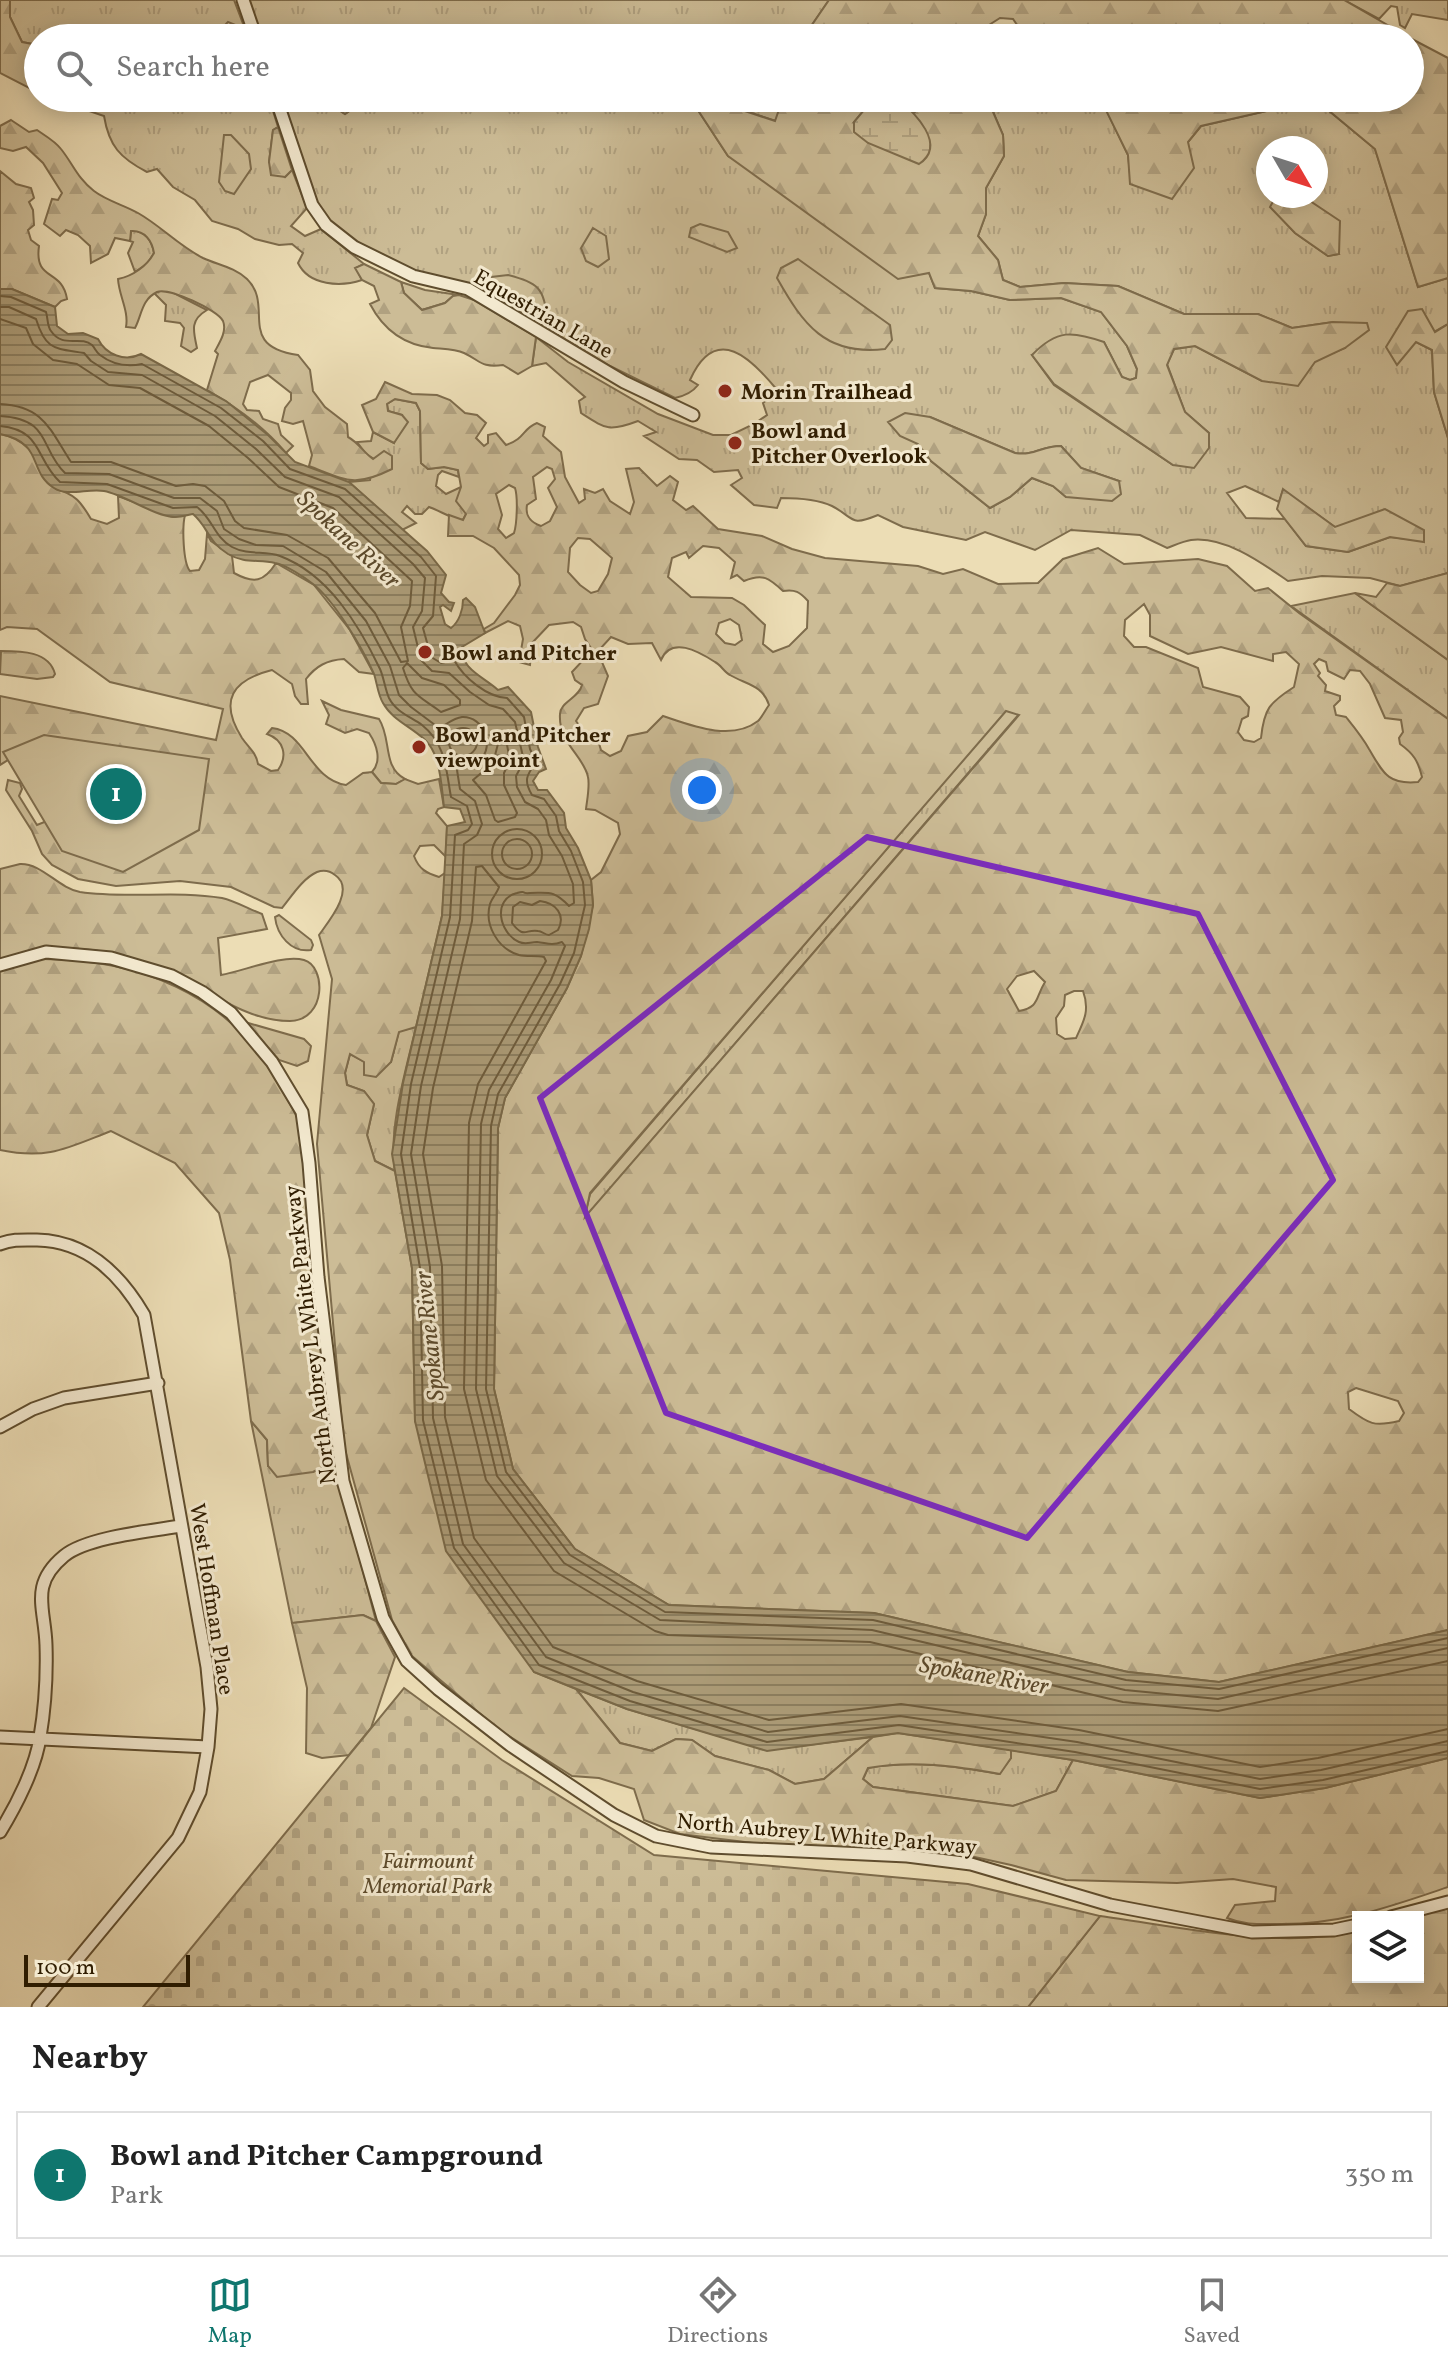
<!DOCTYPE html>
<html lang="en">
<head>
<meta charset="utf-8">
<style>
	body { margin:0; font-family:Vollkorn,serif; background:#f2f2f2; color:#222 }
	.controls { position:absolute; right:24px; bottom:24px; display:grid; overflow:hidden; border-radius:0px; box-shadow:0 4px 20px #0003 }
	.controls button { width:72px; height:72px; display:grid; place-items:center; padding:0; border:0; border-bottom:2px solid #e0e0e0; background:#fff; color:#222; font:40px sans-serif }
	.compass { position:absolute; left:1256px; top:136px; width:72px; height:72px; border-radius:50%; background:#fff; box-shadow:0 4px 20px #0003; rotate:129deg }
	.scale { position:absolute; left:24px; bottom:20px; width:166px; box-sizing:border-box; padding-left:8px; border:4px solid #301d01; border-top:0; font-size:22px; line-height:28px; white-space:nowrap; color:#301d01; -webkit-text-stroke:6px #f3e9cf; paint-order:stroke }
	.you { position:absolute; left:702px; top:790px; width:28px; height:28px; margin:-20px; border:6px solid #fff; border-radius:50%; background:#1a73e8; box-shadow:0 0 0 12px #1a73e833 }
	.badge { display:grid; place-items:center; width:52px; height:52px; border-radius:50%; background:#0f766e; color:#fff; font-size:26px; font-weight:700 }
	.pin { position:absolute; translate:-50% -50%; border:4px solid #fff; box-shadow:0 2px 8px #0006 }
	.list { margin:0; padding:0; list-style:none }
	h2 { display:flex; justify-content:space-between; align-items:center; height:104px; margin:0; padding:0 32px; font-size:34px }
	h2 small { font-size:26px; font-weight:400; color:#767676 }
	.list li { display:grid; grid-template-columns:52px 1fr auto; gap:24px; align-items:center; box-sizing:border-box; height:128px; margin:0 16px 16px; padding:0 16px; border:2px solid #e0e0e0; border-radius:0px }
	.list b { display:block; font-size:30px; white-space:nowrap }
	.list p { margin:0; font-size:26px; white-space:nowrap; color:#767676 }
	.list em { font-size:26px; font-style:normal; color:#767676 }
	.icon { flex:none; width:44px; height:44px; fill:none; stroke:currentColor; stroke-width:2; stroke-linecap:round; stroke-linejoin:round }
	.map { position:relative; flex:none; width:1448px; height:2007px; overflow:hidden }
	.search { position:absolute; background:#fff; box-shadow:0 4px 20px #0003; left:24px; right:24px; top:24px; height:88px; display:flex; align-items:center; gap:20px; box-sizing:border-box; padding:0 28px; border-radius:44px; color:#767676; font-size:30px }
	.sheet { height:248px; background:#fff }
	nav { display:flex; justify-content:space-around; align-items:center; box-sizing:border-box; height:112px; border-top:2px solid #e0e0e0; background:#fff; font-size:22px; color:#767676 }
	nav a { display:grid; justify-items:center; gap:4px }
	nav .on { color:#0f766e }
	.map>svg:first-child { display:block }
	.grass { fill:url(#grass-tufts); stroke:#7e6c4c; stroke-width:2; fill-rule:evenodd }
	.forest { fill:url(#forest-firs); stroke:#7e6c4c; stroke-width:2; fill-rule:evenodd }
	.wetland { fill:url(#wetland-marsh); stroke:#7e6c4c; stroke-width:2 }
	.cemetery { fill:url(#cemetery-stones); stroke:#7e6c4c; stroke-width:2 }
	.green { fill:#ccbc96; stroke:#7e6c4c; stroke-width:2 }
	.water { fill:url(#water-rules); stroke:#7a6948; stroke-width:2 }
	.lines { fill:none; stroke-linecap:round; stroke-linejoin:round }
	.shore { stroke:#6e5c3c; stroke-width:2 }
	.minor-casing { stroke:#5f4d2e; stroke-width:15 }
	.minor { stroke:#f3e9cf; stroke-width:11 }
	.marked { fill:none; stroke:#7b2cbf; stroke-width:6; stroke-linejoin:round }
	.poi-dot { fill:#8f2418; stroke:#f3e9cf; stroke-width:3 }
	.labels { text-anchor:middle; stroke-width:6; stroke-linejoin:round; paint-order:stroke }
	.street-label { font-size:22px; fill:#301d01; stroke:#f3e9cf }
	.poi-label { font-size:22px; font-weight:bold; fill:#301d01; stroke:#f3e9cf; text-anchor:start }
	.park-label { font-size:22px; font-style:italic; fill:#5f4d2e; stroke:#f3e9cf }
	.water-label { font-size:24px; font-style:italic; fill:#5b492b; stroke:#f3e9cf }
</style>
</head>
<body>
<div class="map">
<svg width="1448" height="2007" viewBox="0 0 1448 2007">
	<defs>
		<pattern id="grass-tufts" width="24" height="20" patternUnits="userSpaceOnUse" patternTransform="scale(2)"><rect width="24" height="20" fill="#ccbc96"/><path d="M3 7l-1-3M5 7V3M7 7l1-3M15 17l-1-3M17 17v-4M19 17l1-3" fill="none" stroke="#b0a180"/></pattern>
		<pattern id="forest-firs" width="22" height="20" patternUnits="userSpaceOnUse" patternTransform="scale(2)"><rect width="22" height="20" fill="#ccbc96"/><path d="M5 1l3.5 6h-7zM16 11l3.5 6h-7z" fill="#b0a180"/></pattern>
		<pattern id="wetland-marsh" width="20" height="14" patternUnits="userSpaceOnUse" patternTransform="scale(2)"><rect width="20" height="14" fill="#ccbc96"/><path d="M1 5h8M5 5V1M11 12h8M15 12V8" fill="none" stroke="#b0a180"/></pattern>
		<pattern id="cemetery-stones" width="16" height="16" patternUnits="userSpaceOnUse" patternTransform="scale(2)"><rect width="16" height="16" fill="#ccbc96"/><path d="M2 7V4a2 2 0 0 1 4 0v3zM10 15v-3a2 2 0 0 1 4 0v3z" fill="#b0a180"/></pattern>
		<pattern id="water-rules" width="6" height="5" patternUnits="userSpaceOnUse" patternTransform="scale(2)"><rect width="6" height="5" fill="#ac9c78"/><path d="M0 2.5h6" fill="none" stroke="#8c7f60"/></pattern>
	</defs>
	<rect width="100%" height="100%" fill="#ecddb5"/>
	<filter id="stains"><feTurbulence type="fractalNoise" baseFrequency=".0025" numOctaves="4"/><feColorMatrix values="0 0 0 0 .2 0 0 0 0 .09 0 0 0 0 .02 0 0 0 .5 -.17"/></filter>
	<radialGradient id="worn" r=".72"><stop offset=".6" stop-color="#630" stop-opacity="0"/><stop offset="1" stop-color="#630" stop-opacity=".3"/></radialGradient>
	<path class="grass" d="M10 0H234L245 29 228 22 224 26 233 38H38V45L22 42 10 17Z
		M249 0H829L803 38H262Z
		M1344 0H1448V20L1412 14 1405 28 1400 25 1397 7 1391 6 1379 19Z
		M51 98H243L247 101 250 98H269L278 127 273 130 269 162 285 177 292 170 307 208 291 226 305 236 321 229 364 264 356 268 362 280C341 287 309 286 298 263L303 253 292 244 279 245 255 239 238 229 212 221 195 200 173 187 157 169 147 172C120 158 109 146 104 116Z
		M282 98H321L345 114 355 107 356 98H690L728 156 929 273 935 288 971 291 1010 300 1061 298 1101 312 1127 346 1137 369 1136 378 1130 380 1122 377 1104 342 1032 355 1054 385 1173 465 1209 433 1185 412 1167 364 1174 349 1195 346 1262 381 1345 348 1333 322 1292 328 1258 314H1184L1118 286 1064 283 1020 287 1003 280 998 260 978 236 986 214V188L1004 156 1003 135 987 98H1037L1038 102 1068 108 1102 101 1128 155 1131 183 1188 142 1201 126 1284 107 1328 110 1375 149 1418 287 1448 278V324L1416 342 1432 350 1434 392 1448 438V573L1400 586 1370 578 1322 576 1288 581C1262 563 1225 536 1191 540 1184 541 1175 545 1167 548L1140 535 1071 530 1035 550 985 532 966 540 903 527 878 515C849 527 855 518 832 506 817 499 797 498 781 498L777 508 754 505 731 485 742 478 738 470 714 472 697 460 679 459 644 436 656 432 638 421C609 432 606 429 581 413L579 401 585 397 546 363 532 366 536 337 568 362 658 414 713 435H731L754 424 767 415 763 403 778 391C752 359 716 322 690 380L698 385C692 393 684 396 675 398L610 366 541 325 547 320 470 285 412 272 356 244 325 218 315 198ZM1268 148H1316V196H1283L1307 199 1339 254 1328 256 1295 233 1271 207 1276 196H1268ZM930 417 1015 453C1035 456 1041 446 1061 446L1081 468 1119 481 1066 497 1053 486 1032 478 1010 497 990 508 931 461 918 444ZM1245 486 1279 502 1283 490 1335 527 1424 541 1390 537 1348 552 1306 546 1285 519 1246 518 1227 493Z
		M725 98H783L776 121 736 108Z
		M131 231C145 230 152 241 154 253L148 263 135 272 128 253 133 242 130 241Z
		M401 282 425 290 459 295 453 296 445 303 422 310 404 293Z
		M166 289 207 310C190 320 193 330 197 348L191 352 181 346 184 328 180 323 165 321 166 305 154 293Z
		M395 399 416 403 420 411 421 463 428 469 444 467 458 470 459 477 442 471 438 475 436 486 446 494 461 487 466 514 463 520C451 519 441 511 429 507L422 514H415L407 506 402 512 416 523 402 530 349 482 370 480 374 459 366 454 357 442 371 441 373 432 394 443 402 415 388 411 387 404Z
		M1355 593 1448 660V719L1291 606Z
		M322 701 341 710 379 719C392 739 382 767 405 779L396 784 381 783 372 772C382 761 377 745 369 733L357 729 345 733 326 724 329 715Z
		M1006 710 1019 714 584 1219 590 1194Z
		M416 1027C406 1070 388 1128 395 1171L375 1161 367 1135 374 1104 364 1091 347 1085 345 1073 350 1054 365 1062H391L399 1031Z
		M251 1421 267 1440 268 1466 313 1472 334 1461 376 1621 363 1615 292 1623Z
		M576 1689 627 1709 767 1750 873 1737 824 1779 795 1784 769 1770 715 1756 692 1740 676 1739 652 1751 620 1743Z
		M1011 1750 1073 1760 1056 1791 1013 1806 873 1787 863 1779 868 1768C912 1760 955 1766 999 1774L1011 1758Z"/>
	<path class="forest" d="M0 0H10V17L22 42 38 45V90L35 91 0 73Z
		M829 0H1344L1410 38H1026L1013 19 1000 18 978 32 977 38H803Z
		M1410 38 1448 58V278L1418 287 1375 149 1328 110 1284 107 1201 126 1188 142 1194 168 1172 199 1130 184 1128 155 1102 102 1068 108 1038 101 1037 98H1410Z
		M321 98H356L355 107 345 114Z
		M690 98H725L736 108 775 121 783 98H886L869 104 854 122 914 112 897 98H987L1003 135 1004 156 986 188V214L978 236 998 260 1003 280 1020 287 1064 283 1118 286 1184 314H1258L1292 328 1333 322 1367 323 1369 330 1345 348 1315 362 1298 386 1262 381 1195 346 1174 349 1167 365 1185 412 1209 433V448L1194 468 1173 465 1054 384 1032 355C1057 329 1073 331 1104 342L1122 377 1130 380 1136 378 1137 369 1127 346 1101 312 1061 298 1010 300 971 291 935 288 929 273 898 279 728 156Z
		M11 120 29 132 37 130C44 135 55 141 61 149 73 164 78 179 94 191 107 201 124 205 138 213 161 226 179 246 203 258 218 265 234 267 247 279 275 306 235 346 298 355L310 370 313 391 325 407 347 424 348 437C359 443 363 452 373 459L384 451 392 456V469C354 488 346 480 309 466L312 455 303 421 293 424 282 421 285 408 291 400V393L268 375 250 382 243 404 247 410 259 411 263 419 278 424 281 435 293 446 286 453C265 428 235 406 207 390L218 354 215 351C220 342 227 331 223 321 218 310 168 287 157 292 141 300 142 315 135 328L126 327C129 311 119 296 118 279 133 276 147 266 154 253 152 241 145 230 131 231L130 241 115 238 108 254 91 263 90 246 78 235 66 230 60 236 44 224 52 199 58 200 62 193 43 163 26 147 13 151 0 148V126Z
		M278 127 292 170 285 177 271 175 269 162 273 130Z
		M224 135H231L249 154 251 169 234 194 225 191 219 182Z
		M0 171 16 184 31 188 34 198 29 202 33 210 34 225 28 230 31 240 39 246C34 282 62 268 67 299L61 301 55 307 12 289H0Z
		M1276 196 1307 199 1340 221 1339 254 1328 256 1295 233 1270 207Z
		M700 224 728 232 737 248 727 252 689 237 691 228Z
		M593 228 606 236 609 259 598 267 586 261 581 248Z
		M798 259 890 325 892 340 885 349C825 356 803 324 777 278L781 268Z
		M364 264 401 282 404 293 422 310 445 303 453 296 459 295 474 300 536 337 532 366 518 374 503 365C481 368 481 361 464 353 455 349 442 349 433 348 404 345 383 329 370 304L379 300 374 286 362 280 355 268Z
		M508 275C538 283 545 288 547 320L541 325 470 285 474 279Z
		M1422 309 1435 332 1448 324V438L1434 392 1432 350 1416 342 1397 365 1386 347 1408 311Z
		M385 382 412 394 437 395 450 400 465 413 477 415 486 423 476 438 484 446 488 443V435L496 433 506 445C526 438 522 429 537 423L545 427 543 436 561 452 565 477 579 503 585 499 584 489 595 493 603 489 610 501 630 514 634 502 626 469 639 468 657 486 670 476 678 482 673 500 686 510 693 506 718 529 762 536 792 549 825 558 918 566 943 574 963 569 998 584 1038 583 1063 559 1098 548 1124 564 1198 559 1227 566 1255 591 1268 588 1299 613 1448 719V1630L1219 1682 1128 1672 874 1613 669 1605 575 1549 513 1469 494 1389 498 1128 505 1098 567 988 581 956 593 905 591 880 601 872 620 834 618 823 595 810 586 809C587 800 590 786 588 777 584 756 558 743 560 714 560 702 579 698 582 685L575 680 572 672 585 658 602 662 608 676 598 704 584 708 576 721 584 732 597 737 601 750 610 756 621 751 628 736 647 732 663 716C690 725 731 742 758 721 762 717 766 709 769 705 763 685 745 684 730 675 724 672 721 665 715 662 698 651 671 636 661 660L652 643 628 644 611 637 601 648 593 651 585 639 581 627 573 622 549 625 532 643 530 665 519 662 523 639 520 626 508 621 485 633 484 629 494 623 515 595 520 585 519 575 494 548 473 536H448L449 515 463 520 466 514 456 501 461 487 458 470 444 467 428 469 421 463 420 411 416 403 395 399 387 404 388 411 402 415 408 422 394 443 373 432 362 405 376 399ZM547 467 552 469 555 479 548 488 557 507 550 521 541 526C530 522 525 516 527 505L536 499 533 477ZM509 485 515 488C518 497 517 524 514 533L506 538 498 529 502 515 496 494ZM578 538 590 539 612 558 608 574 598 591 591 593 580 585 568 572 570 548ZM703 546 719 548 735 562 731 578 737 575 744 581C763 573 769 578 783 591 795 589 800 592 808 601L807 628 789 646 773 652 763 644 765 625 744 605 732 598 691 597 668 577 672 558 686 552 689 558ZM1144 604 1150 615V636L1188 654 1221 647 1273 661V654L1286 652 1299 664 1294 687C1269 703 1264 709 1261 738L1254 742 1244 740 1238 732 1242 719 1248 716 1249 707 1240 697 1203 687 1198 668 1146 647H1134L1124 636 1125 620ZM730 619 739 625 742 640 735 645 725 643 716 634 719 623ZM1319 659 1326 662 1328 671 1344 679 1350 670 1360 671 1370 684 1385 718 1401 720 1403 732 1399 738 1400 744C1414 754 1418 761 1422 777L1418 782C1387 785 1383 772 1369 749 1363 738 1354 727 1346 717L1336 715 1334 706 1340 700V696L1325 691 1326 685 1318 676 1320 673 1314 664ZM1006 711 1019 715 585 1217 590 1193ZM1034 971 1045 982C1035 998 1040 1007 1019 1011L1007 989 1017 976ZM1074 991H1083C1090 1010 1084 1021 1076 1038L1065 1039 1057 1034 1056 1018 1064 1006 1065 995ZM1356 1388 1398 1401 1404 1413 1399 1421C1374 1427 1369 1424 1349 1409L1348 1392Z
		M905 413 930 417 1015 453C1035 456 1041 446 1061 446L1081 468 1119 481 1121 494 1112 501 1066 497 1053 486 1032 478 1010 497 990 508 931 461 918 444 900 436 888 422Z
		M0 434C32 440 39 464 56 489 75 494 81 502 91 519L107 524 119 518 118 496 173 517 185 515C182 527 183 563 190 571L199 570 205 559 207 534 211 541 232 556 234 573C254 584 264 582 276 563L314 585 350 630 374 674 359 672 344 659C327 660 316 666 306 679L308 704H301L295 696 292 684 272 670C233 680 218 700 242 738 248 747 256 752 258 764L271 771 278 770C288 756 284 740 267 734L272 728C306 732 309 779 346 785L363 773 372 772 381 783 396 784 405 779 418 784 439 779 444 807 438 809 436 813 447 826 446 857 434 845 420 846 414 856C419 869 426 873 439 877L445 873 442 916 416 1027 399 1032 391 1062 376 1077 364 1075V1062L350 1054 345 1073 347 1085 364 1091 374 1104 367 1135 375 1161 395 1171 412 1268 415 1421 534 1672 576 1689 620 1743 652 1751 676 1739 692 1740 715 1756 769 1770 795 1784 824 1779 873 1737 898 1733 1011 1750V1758L1000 1774C956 1766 912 1760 868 1768L863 1779 873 1787 1013 1806 1056 1791 1073 1760 1260 1798 1325 1788 1448 1758V1887C1389 1907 1340 1925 1277 1924 1259 1924 1244 1925 1227 1918L1235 1905 1275 1901 1276 1887 1233 1879 1177 1883 1066 1880 1011 1865 952 1852 753 1843 680 1834 644 1820 634 1789 599 1778 572 1776 498 1729 412 1656 392 1620 344 1446 317 1144 332 979 319 935C329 921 356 889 335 875 330 871 323 870 317 872 303 878 291 897 282 908L274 907 231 887 180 881 116 886 78 879 52 865 42 854 32 831 6 790 8 780 20 783 22 789 19 796 37 825 47 821 13 757 0 765V696L216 740 223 709 110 682 37 629 7 627 0 630Z
		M1283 489 1335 527 1385 509 1424 530V542L1390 537 1348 552 1306 546 1277 509Z
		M1448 573V660L1355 593 1376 597 1387 583 1400 586Z
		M1 651C21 651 49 651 55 674L53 677 37 679 0 674Z
		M20 864C42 863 58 888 80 892 127 899 175 890 222 898 235 901 249 909 262 914L267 929 218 938 221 975C244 971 283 954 304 960 326 966 327 1020 290 1021 245 1021 210 990 172 973 116 948 59 939 0 960V869Z
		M279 915 311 940 313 945 311 950C291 953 277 935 275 917Z
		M38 959C136 958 229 993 277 1082 284 1094 293 1107 298 1120 302 1134 303 1149 306 1163L334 1461 313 1472 277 1477 268 1466 267 1440 251 1421 230 1260 219 1213 175 1163 111 1131C67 1148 48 1160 0 1150V970Z
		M245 1022 304 1039 311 1046 308 1061 297 1066 279 1060Z
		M363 1615 376 1621 395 1657 371 1728 349 1755 322 1758 306 1753 307 1688 292 1623Z
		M1448 1907V2007H1028L1100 1916C1180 1927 1280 1950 1358 1931V1977H1418V1917H1413Z"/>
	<path class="wetland" d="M886 98H897C914 112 948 145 919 164L868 143 854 132V122L869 104Z"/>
	<path class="cemetery" d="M404 1688 502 1760 654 1855 968 1884 1100 1916 1028 2007H143Z"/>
	<path class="green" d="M44 735 209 759 199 830 123 872 62 851 3 752Z"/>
	<path class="water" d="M0 289H12L55 307 57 326 68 334 83 333 98 339C106 355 125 362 141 354L226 401 268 435 295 462 349 482 427 551 446 575 441 593 449 602 454 603 451 611 443 605 440 607 445 624 451 628C459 622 463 610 463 600L466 598 475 607 485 633 462 647C460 669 484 677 498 690L508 687 531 712 538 747 546 769 539 772 533 781 538 790H547L564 813 566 828 578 848 591 880 593 905 589 929 581 956 567 988 505 1098 498 1128 494 1389 513 1469 575 1549 669 1605 874 1613 1128 1672 1219 1682 1448 1630V1758L1325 1788 1260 1798 1073 1760 898 1733 767 1751 627 1709 534 1672 446 1551 415 1421 412 1268 392 1154 403 1083 442 916 447 826 465 822 460 809 444 807C442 791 441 767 434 753 424 730 395 725 383 703 378 695 377 683 374 674 363 649 334 600 313 584 304 577 286 565 275 563 259 559 245 564 228 554 207 541 209 528 193 514 188 515 181 517 175 517 153 516 126 495 104 491 88 488 68 497 54 488 27 471 45 443 0 434Z"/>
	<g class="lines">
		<path class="shore" d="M0 296 11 297 46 312C48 318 47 326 51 331 63 349 80 335 92 345 95 348 96 352 100 355 113 365 127 367 142 364L221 408 263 441 290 469 345 489 421 557 436 576 433 616 423 628 431 657 441 663 454 660C464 678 487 697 507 698L524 717 530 749 536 762C527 775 523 780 532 795L544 799 556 816 559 831 571 851 583 882 585 905 574 953 560 984 498 1094 491 1126 486 1389 506 1472 570 1555 665 1612 873 1620 1126 1680 1219 1689 1448 1638
			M0 307H9L36 319C46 351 55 348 84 353L91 361 108 372 142 375 215 416 256 449 285 477 339 497 413 564 425 578 422 611 413 627 421 660 432 671 449 673 470 692 489 705 503 709 515 722 524 761 516 776 517 787 525 802 538 809 546 820 549 835 562 856 573 884 574 903 569 906C554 890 549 893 530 893 519 894 528 890 517 893 492 899 499 933 519 942 526 945 530 942 537 942 547 943 551 946 562 942L565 946 551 980 489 1090 481 1124 476 1389 497 1476 564 1563 660 1620 872 1630 1125 1690 1218 1699 1448 1648
			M0 319 26 328 33 344 53 360 77 364 109 385 140 388 209 426 248 458 279 487 333 508 412 581 410 606 401 627 408 661 401 662 375 613 328 558 287 535 244 528 235 521 224 501 205 486 193 484 176 486 111 462H71C50 430 44 406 0 404
			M0 416C52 419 39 448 65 473L109 474 174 498H200L217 511 224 529 239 539 256 545 283 546 326 572 366 621 390 666 399 695 411 707 439 728C446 725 453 718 462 717 484 716 495 746 480 760 473 767 463 765 457 770L460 789 475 801 482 824 477 835 464 844 460 919 421 1086 411 1154 430 1267 433 1418 463 1544 546 1657 633 1692 768 1732 900 1716 1077 1742 1260 1779 1321 1770 1448 1741
			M0 426C43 430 35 459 60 482L107 484 173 508 197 507C213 519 214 537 232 547 249 556 265 550 280 556 328 574 359 625 380 669 384 678 385 689 389 698 396 712 411 717 422 725 446 744 446 770 451 797L467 806 472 824 468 830 455 835 450 917 411 1084 401 1154 420 1268 423 1420 454 1548 539 1665 630 1701 767 1742 899 1725 1075 1752 1260 1789 1323 1780 1448 1751
			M407 663 422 678 444 685 460 700V705L441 712C418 695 412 697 403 668Z
			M449 742a14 14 0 1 1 28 0a14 14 0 1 1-28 0Z
			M502 737 506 740 510 760 504 773V785L517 813 515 817 498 822 495 820 486 795 473 780 493 763 499 740Z
			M492 854a25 25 0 1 1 50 0a25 25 0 1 1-50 0Z
			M502 854a15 15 0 1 1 30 0a15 15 0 1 1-30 0Z
			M540 901C556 903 566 915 558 930L549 935C545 935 542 931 538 931 525 929 524 939 512 923L513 907 520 902 532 905Z
			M1448 1661 1218 1711 1123 1702 870 1642 668 1635 655 1631 554 1571 486 1480 464 1389 469 1123 478 1084 546 961 544 957C536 955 527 957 519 955 498 949 484 925 490 904 492 898 497 893 499 887L482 866 476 867 472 921 433 1088 423 1154 442 1266 445 1417 474 1538 553 1647 637 1681 769 1720 901 1704 1079 1730 1260 1767 1318 1758 1448 1729"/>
		<defs>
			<path id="minor" d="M243 0 256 38
				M276 98 312 205 326 225 354 247 413 276 468 289 624 382 693 415
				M0 965 46 952 111 958 172 976 202 992 231 1013 272 1062 302 1112 309 1163 318 1277 343 1481 383 1618 407 1661 438 1689 510 1745 614 1815 656 1836 711 1847 907 1856 971 1864 1110 1905 1252 1932 1334 1930 1358 1925
				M0 1244C12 1239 24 1240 37 1240 87 1241 120 1274 144 1315L207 1667 211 1709 208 1747 200 1792 178 1838 38 2007
				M0 1427 33 1409 64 1398 158 1383
				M0 1737 208 1747
				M0 1832C16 1806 36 1767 40 1737 45 1707 47 1676 46 1645 45 1608 29 1585 64 1556 87 1537 151 1531 181 1526
				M1391 1917 1448 1902"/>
		</defs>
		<use href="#minor" class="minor-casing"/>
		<use href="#minor" class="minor"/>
	</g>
	<path class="marked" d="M867 837 1198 914 1333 1180 1027 1538 666 1413 540 1098Z"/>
	<g class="poi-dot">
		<circle cx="725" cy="391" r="8"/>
		<circle cx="735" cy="443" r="8"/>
		<circle cx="425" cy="652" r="8"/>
		<circle cx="419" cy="747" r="8"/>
	</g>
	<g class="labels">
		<g class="street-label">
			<text transform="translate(544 313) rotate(30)" y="8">Equestrian Lane</text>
			<text transform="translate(309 1335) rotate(-97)" y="8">North Aubrey L White Parkway</text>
			<text transform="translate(213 1599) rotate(81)" y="8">West Hoffman Place</text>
			<text transform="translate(827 1833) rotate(5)" y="8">North Aubrey L White Parkway</text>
		</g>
		<g class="poi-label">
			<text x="741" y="399">Morin Trailhead</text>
			<text x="751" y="438">Bowl and<tspan x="751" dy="25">Pitcher Overlook</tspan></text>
			<text x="441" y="660">Bowl and Pitcher</text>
			<text x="435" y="742">Bowl and Pitcher<tspan x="435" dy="25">viewpoint</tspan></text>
		</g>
		<g class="park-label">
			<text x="428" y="1868">Fairmount<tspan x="428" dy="25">Memorial Park</tspan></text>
		</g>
		<g class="water-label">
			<text transform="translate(349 539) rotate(43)" y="8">Spokane River</text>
			<text transform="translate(429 1336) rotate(-96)" y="8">Spokane River</text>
			<text transform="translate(984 1675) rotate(10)" y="8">Spokane River</text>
		</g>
	</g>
	<rect width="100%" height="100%" filter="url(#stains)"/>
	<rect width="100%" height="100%" fill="url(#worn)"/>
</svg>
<div class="controls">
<button><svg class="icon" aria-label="layers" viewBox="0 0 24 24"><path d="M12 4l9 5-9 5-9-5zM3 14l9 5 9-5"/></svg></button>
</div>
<svg class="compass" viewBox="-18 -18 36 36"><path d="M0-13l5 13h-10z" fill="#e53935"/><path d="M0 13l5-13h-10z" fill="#767676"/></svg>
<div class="scale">100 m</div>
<div class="you"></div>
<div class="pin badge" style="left:116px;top:794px">1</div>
<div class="search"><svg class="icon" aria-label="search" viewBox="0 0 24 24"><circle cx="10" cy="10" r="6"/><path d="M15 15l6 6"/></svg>Search here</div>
</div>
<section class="sheet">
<h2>Nearby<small></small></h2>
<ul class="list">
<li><span class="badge">1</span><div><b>Bowl and Pitcher Campground</b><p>Park</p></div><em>350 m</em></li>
</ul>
</section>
<nav>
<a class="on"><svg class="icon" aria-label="map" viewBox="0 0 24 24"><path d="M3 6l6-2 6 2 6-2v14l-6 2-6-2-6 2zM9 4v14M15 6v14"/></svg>Map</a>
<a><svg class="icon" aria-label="directions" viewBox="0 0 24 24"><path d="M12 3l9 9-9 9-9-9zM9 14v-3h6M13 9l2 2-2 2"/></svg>Directions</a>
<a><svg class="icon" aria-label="saved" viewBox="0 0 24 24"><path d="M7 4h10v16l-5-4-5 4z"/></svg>Saved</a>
</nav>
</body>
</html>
